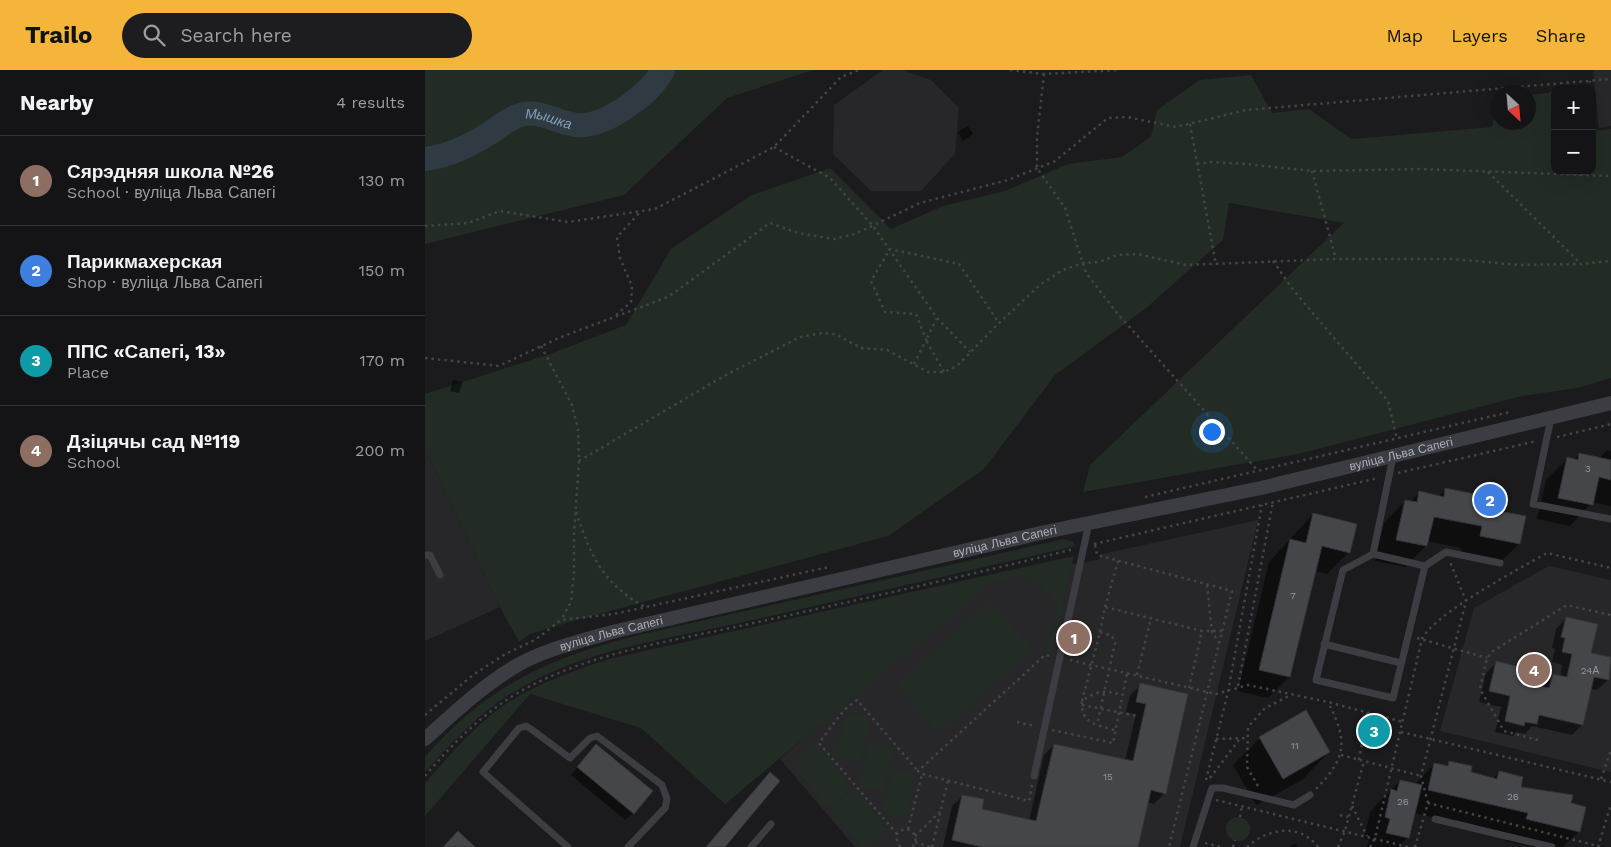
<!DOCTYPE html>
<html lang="en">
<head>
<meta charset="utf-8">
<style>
	body { margin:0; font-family:"Work Sans",sans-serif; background:#1d1d1f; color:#f1f3f6 }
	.controls { position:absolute; right:15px; top:15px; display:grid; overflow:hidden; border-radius:10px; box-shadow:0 5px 20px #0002 }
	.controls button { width:45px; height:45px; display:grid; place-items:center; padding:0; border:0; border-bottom:1px solid #333335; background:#141416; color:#f1f3f6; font:25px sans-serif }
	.compass { position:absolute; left:1066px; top:15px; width:45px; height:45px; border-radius:50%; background:#141416; box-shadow:0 5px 20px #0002; rotate:154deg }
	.you { position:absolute; left:786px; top:361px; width:18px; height:18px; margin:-12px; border:4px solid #fff; border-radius:50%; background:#1a73e8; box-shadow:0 0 0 8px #1a73e833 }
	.badge { display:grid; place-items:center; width:32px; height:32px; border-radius:50%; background:#f5b53b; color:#fff; font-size:16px; font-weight:700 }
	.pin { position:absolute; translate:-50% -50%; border:2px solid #fff; box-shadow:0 1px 5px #0006 }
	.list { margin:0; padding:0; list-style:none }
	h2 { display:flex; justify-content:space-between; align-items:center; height:65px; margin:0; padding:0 20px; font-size:21px }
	h2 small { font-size:16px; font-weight:400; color:#9d9ea1 }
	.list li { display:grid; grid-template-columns:32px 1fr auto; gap:15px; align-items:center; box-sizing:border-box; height:90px; padding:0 20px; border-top:1px solid #333335 }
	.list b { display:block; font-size:19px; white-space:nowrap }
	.list p { margin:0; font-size:16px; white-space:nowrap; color:#9d9ea1 }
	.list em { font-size:16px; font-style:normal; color:#9d9ea1 }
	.icon { flex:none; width:28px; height:28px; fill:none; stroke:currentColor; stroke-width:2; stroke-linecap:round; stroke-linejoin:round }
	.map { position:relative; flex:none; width:1186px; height:777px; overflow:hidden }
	header { display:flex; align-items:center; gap:30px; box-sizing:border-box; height:70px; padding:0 25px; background:#f5b53b; color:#111 }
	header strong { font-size:24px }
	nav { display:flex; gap:28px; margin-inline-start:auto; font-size:18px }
	.search { width:350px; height:45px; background:#1d1d1f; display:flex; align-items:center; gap:12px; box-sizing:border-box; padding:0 18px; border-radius:28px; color:#9d9ea1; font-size:19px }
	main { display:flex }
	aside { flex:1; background:#141416 }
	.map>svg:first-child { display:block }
	.built { fill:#27272a }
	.green { fill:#222c24 }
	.shadow { fill:#0007 }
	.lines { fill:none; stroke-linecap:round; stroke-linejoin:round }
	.river { stroke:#303a42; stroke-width:24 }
	.building { fill:#45464a; stroke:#353539 }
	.path { stroke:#424449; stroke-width:2.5; stroke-dasharray:2.5 4; stroke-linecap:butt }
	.service { stroke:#3c3d42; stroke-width:7 }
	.minor { stroke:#3c3d42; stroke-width:14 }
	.labels { text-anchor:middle; stroke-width:5; stroke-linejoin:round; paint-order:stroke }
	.number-label { font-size:10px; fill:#9397a0 }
	.street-label { font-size:12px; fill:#adb2bd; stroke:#161618 }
	.water-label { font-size:14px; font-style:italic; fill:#85a0b7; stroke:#161618 }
</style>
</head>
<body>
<header>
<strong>Trailo</strong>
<div class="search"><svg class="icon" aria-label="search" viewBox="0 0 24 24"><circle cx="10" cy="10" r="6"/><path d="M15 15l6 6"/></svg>Search here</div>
<nav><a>Map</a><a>Layers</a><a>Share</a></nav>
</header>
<main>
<aside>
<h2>Nearby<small>4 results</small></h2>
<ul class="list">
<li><span class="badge" style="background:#8d6e63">1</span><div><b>Сярэдняя школа №26</b><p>School · вуліца Льва Сапегі</p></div><em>130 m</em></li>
<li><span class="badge" style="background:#3f7fe0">2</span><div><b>Парикмахерская</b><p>Shop · вуліца Льва Сапегі</p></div><em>150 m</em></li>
<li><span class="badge" style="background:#0f9aa8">3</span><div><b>ППС «Сапегі, 13»</b><p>Place</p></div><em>170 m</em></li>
<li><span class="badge" style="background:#8d6e63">4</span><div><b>Дзіцячы сад №119</b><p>School</p></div><em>200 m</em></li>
</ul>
</aside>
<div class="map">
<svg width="1186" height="777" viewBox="0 0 1186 777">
	<rect width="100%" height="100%" fill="#1b1b1d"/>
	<path class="built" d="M458 0H477L506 10 534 38 530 84 496 121H446L408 84 409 35Z
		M1168 0H1186V56L1174 58Z
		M0 379 75 537 0 571Z
		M833 450 755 777H430L355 689 559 511 643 493 654 494 675 489 677 484Z
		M1124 496 1186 510V702L1015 661 1049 538Z"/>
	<path class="green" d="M0 0H388L302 28 199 125 0 174Z
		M826 5 847 43 884 39 926 69 1067 57 1073 31 1074 52H1104V25L1122 23 1130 20V101H1167V55L1168 61 1186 59V308L1152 318 1097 326 873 384 658 422 665 395 919 153 804 133 798 170 720 239 630 305 559 399 463 466 148 551 105 564 94 572 75 537 0 379V324L125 284 201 255 246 179 327 125 405 98 466 159 518 136 580 121 643 94 697 87 726 67 732 40 775 10Z
		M639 469 648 472 650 476C540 502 429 527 319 552 243 569 160 579 92 620 56 641 28 671 0 702V687C61 617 121 589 209 566Z
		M649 486 627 581H618C640 543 638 526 599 505L565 513 300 734 216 658 105 624 0 746V713C25 685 51 654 82 633 114 613 152 599 188 588Z
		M565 532 607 579 514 662 472 615Z
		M421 643 446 648 435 693 411 687Z
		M445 671 469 677 459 721 434 715Z
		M392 675 427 717 403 737 368 696Z
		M468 699 492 704 482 748 458 742Z
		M429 719 465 760 445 777H438L405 739Z
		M801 759a12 12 0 1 1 24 0a12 12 0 1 1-24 0Z"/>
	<path class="shadow" d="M543 56 548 64 538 71 533 62Z
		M28 310 38 312 34 323 25 321Z
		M1182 380 1186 381V436L1167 432 1145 456 1112 449 1121 410 1142 389 1149 390 1155 384 1174 388Z
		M1021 419 1061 440 1094 474 1072 495 1034 487 1036 478 1002 471 1001 476 980 497 950 491 959 453 980 431 985 432 994 423 1013 427Z
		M888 444 924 482 902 504 890 501 864 607 843 628 813 621 844 492Z
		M1141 548 1165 584 1186 588 1183 610 1172 620 1166 619 1157 655 1147 665 1107 656 1100 664 1091 662 1088 666 1070 662 1076 637 1054 632 1061 603 1071 593 1098 614 1117 618 1128 605 1135 607 1137 595 1127 592 1130 579 1127 578 1131 559Z
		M716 615 762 625 740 723 729 734 722 732 712 777H518L527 736 538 726 555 740 604 751 619 685 629 675 700 691 711 644 701 642 705 625Z
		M943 651 959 655 952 675 936 671Z
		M835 668 904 682 877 710 831 735 808 695Z
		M164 683 208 743 200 750 146 705Z
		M1024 692 1044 703 1068 709 1074 702 1154 761 1138 777H1108L1080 771 1082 765 989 743 983 767 974 777H942L944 770 939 769 945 742 953 733 975 711 990 714 1010 694 1020 697Z
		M870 773 872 777H864Z"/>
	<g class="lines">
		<path class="river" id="s1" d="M0 89C24 86 43 77 63 64 73 58 82 50 92 46 115 38 129 52 151 55 179 58 225 25 238 0"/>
	</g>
	<path class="building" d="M1154 383 1186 390V410L1174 407 1168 435 1133 428 1142 387 1153 390Z
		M1020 418 1064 427 1062 439 1101 446 1095 474 1055 466 1057 456 1009 447 1002 476 971 470 980 430 992 432 994 421 1019 427Z
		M888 443 932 454 925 483 897 476 865 607 834 600 865 469 881 473Z
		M1141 547 1173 554 1166 583 1186 587 1184 610 1169 607 1158 655 1114 645 1112 654 1100 652 1099 656 1080 651 1085 626 1064 621 1071 591 1102 599 1099 613 1124 618 1128 604 1142 607 1147 584 1137 582 1140 568 1136 567Z
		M715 613 763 624 741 724 726 720 713 777H557L527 770 537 725 559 729 557 739 611 751 629 674 708 691 721 634 711 632Z
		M881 640 905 682 858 709 834 667Z
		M942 650 960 654 956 673 938 669Z
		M171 674 228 721 209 744 152 697Z
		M1024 691 1047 696 1046 702 1072 709 1074 701 1098 707 1096 717 1148 725 1146 733 1161 737 1155 762 1101 749 1103 743 1003 720 1009 693 1023 696Z
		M345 702 355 711 300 777H281Z
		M975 710 997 715 984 768 961 763 965 749 960 747 966 719 972 721Z
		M33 761 50 777H18Z"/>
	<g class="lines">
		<path class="path" d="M585 0 619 4 693 0
			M619 4 612 67V98L640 138 661 203 692 243 833 401
			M1165 19V11
			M765 54 791 195
			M349 77 405 108 448 156 512 248 545 282
			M772 94 786 92 821 94 887 101 995 99 1186 106
			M887 101 911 189
			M1063 102 1156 194
			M1155 106V101
			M0 156 43 153 75 141 143 152 230 139 349 77 416 7 434 0
			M848 191 869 221 963 331 972 369
			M191 245 206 232 207 216 195 188 192 167 215 142
			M512 248 501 270 519 302
			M116 276 147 335 153 359 154 391 149 464V503L146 532 136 550
			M0 288 74 296 136 267 243 227 345 153 373 163 409 169 430 164 495 133 583 110 630 91 683 48 702 47 751 57 821 40 1186 9
			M489 294 501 270 491 244 460 242 446 211 465 179 534 194 574 253
			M1132 367 1186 354
			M154 391 299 306 375 267 397 263 410 264 436 278 462 280 503 302H519L532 296 574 253 616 214 638 200 658 193 674 192 692 185 712 184 761 195 911 189H1027L1094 195 1156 194 1186 191
			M973 403 1112 371
			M720 427 1085 342
			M151 442C166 486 177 513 220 537
			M669 474 953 408
			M670 475 672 485 807 521 744 777
			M782 515 787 562 794 573
			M680 537 693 491
			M675 562 680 537 777 561H797
			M992 568 1062 588
			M645 590 791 624 823 615 903 632 978 652
			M712 605 726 548
			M813 616 848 432
			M764 618 777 561
			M657 631 675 562 687 566 690 573 672 655
			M657 635 712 646
			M0 645 48 605 82 583 110 570 136 550 189 544 404 497
			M592 652 610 656
			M627 660 688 673 702 603
			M689 660C672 655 655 653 657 631 672 620 680 620 697 625
			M976 662 1186 712
			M791 669 822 668
			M1113 670 1079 661 1055 619 1062 588 1068 581 1142 535 1185 545 1186 547
			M916 685 996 706
			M934 690 942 643
			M0 706C28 673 58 643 96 621 166 582 248 571 324 554 433 530 541 506 649 479
			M785 708 814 670
			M1176 709 1186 680
			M781 710 803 622 837 435
			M607 715 604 731 497 704 493 701 620 585 625 586
			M833 716 822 697 823 657 840 638 864 626
			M891 719C922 687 923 671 903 632
			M791 730 983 777
			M1003 733 996 706 1041 531 1025 492
			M927 736 942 766
			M915 745 923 747
			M815 747 817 736
			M483 759 497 704
			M472 764 394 673 419 640 432 630 493 701
			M490 766 515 742
			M490 772 506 777
			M780 773 796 777
			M475 777 471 768 473 762 479 759C490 760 494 769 487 777
			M507 777 523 710
			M808 777 810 770
			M822 777C842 759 874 752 893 777
			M913 777 920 761 939 691
			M945 777 950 768 997 569C1010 543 1094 499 1122 483L1186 498
			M990 777 1003 733 1173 776
			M1173 777 1186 734"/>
		<path class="service" d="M1126 348 1108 434 1186 449
			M948 484 968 387
			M0 485H5L15 505
			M1000 496 968 628 891 610 918 500 948 484 1000 496 1021 482 1075 493
			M899 574 976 593
			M609 706 664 453
			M1010 749 1127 777
			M143 777 58 702 94 658 101 656 106 659 145 688 165 668 172 666 237 715 242 729 240 738 203 777
			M326 777 346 754
			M768 777 787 718H798L869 735 885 725"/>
		<path class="minor" id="s2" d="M0 669C28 644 54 619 86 599 116 580 153 572 187 562L620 462 836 418 1186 333"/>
	</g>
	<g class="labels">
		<g class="number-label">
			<text x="1163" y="402">3</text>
			<text x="868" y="529">7</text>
			<text x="1165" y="604">24А</text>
			<text x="870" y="679">11</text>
			<text x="683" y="710">15</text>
			<text x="1088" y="730">26</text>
			<text x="978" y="735">26</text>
		</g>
		<g class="street-label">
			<text dy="4" stroke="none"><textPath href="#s2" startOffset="1028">вуліца Льва Сапегі</textPath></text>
			<text dy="4" stroke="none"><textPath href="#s2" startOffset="622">вуліца Льва Сапегі</textPath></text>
			<text dy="4" stroke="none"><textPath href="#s2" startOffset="218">вуліца Льва Сапегі</textPath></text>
		</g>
		<g class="water-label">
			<text dy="5" stroke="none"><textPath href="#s1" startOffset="135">Мышка</textPath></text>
		</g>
	</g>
</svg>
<div class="controls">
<button>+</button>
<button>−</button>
</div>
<svg class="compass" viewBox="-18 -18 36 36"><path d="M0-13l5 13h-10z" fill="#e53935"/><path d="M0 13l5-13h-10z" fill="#9d9ea1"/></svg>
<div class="you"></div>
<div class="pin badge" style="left:649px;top:568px;background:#8d6e63">1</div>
<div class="pin badge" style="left:1065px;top:430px;background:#3f7fe0">2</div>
<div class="pin badge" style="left:949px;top:661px;background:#0f9aa8">3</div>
<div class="pin badge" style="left:1109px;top:600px;background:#8d6e63">4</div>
</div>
</main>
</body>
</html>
